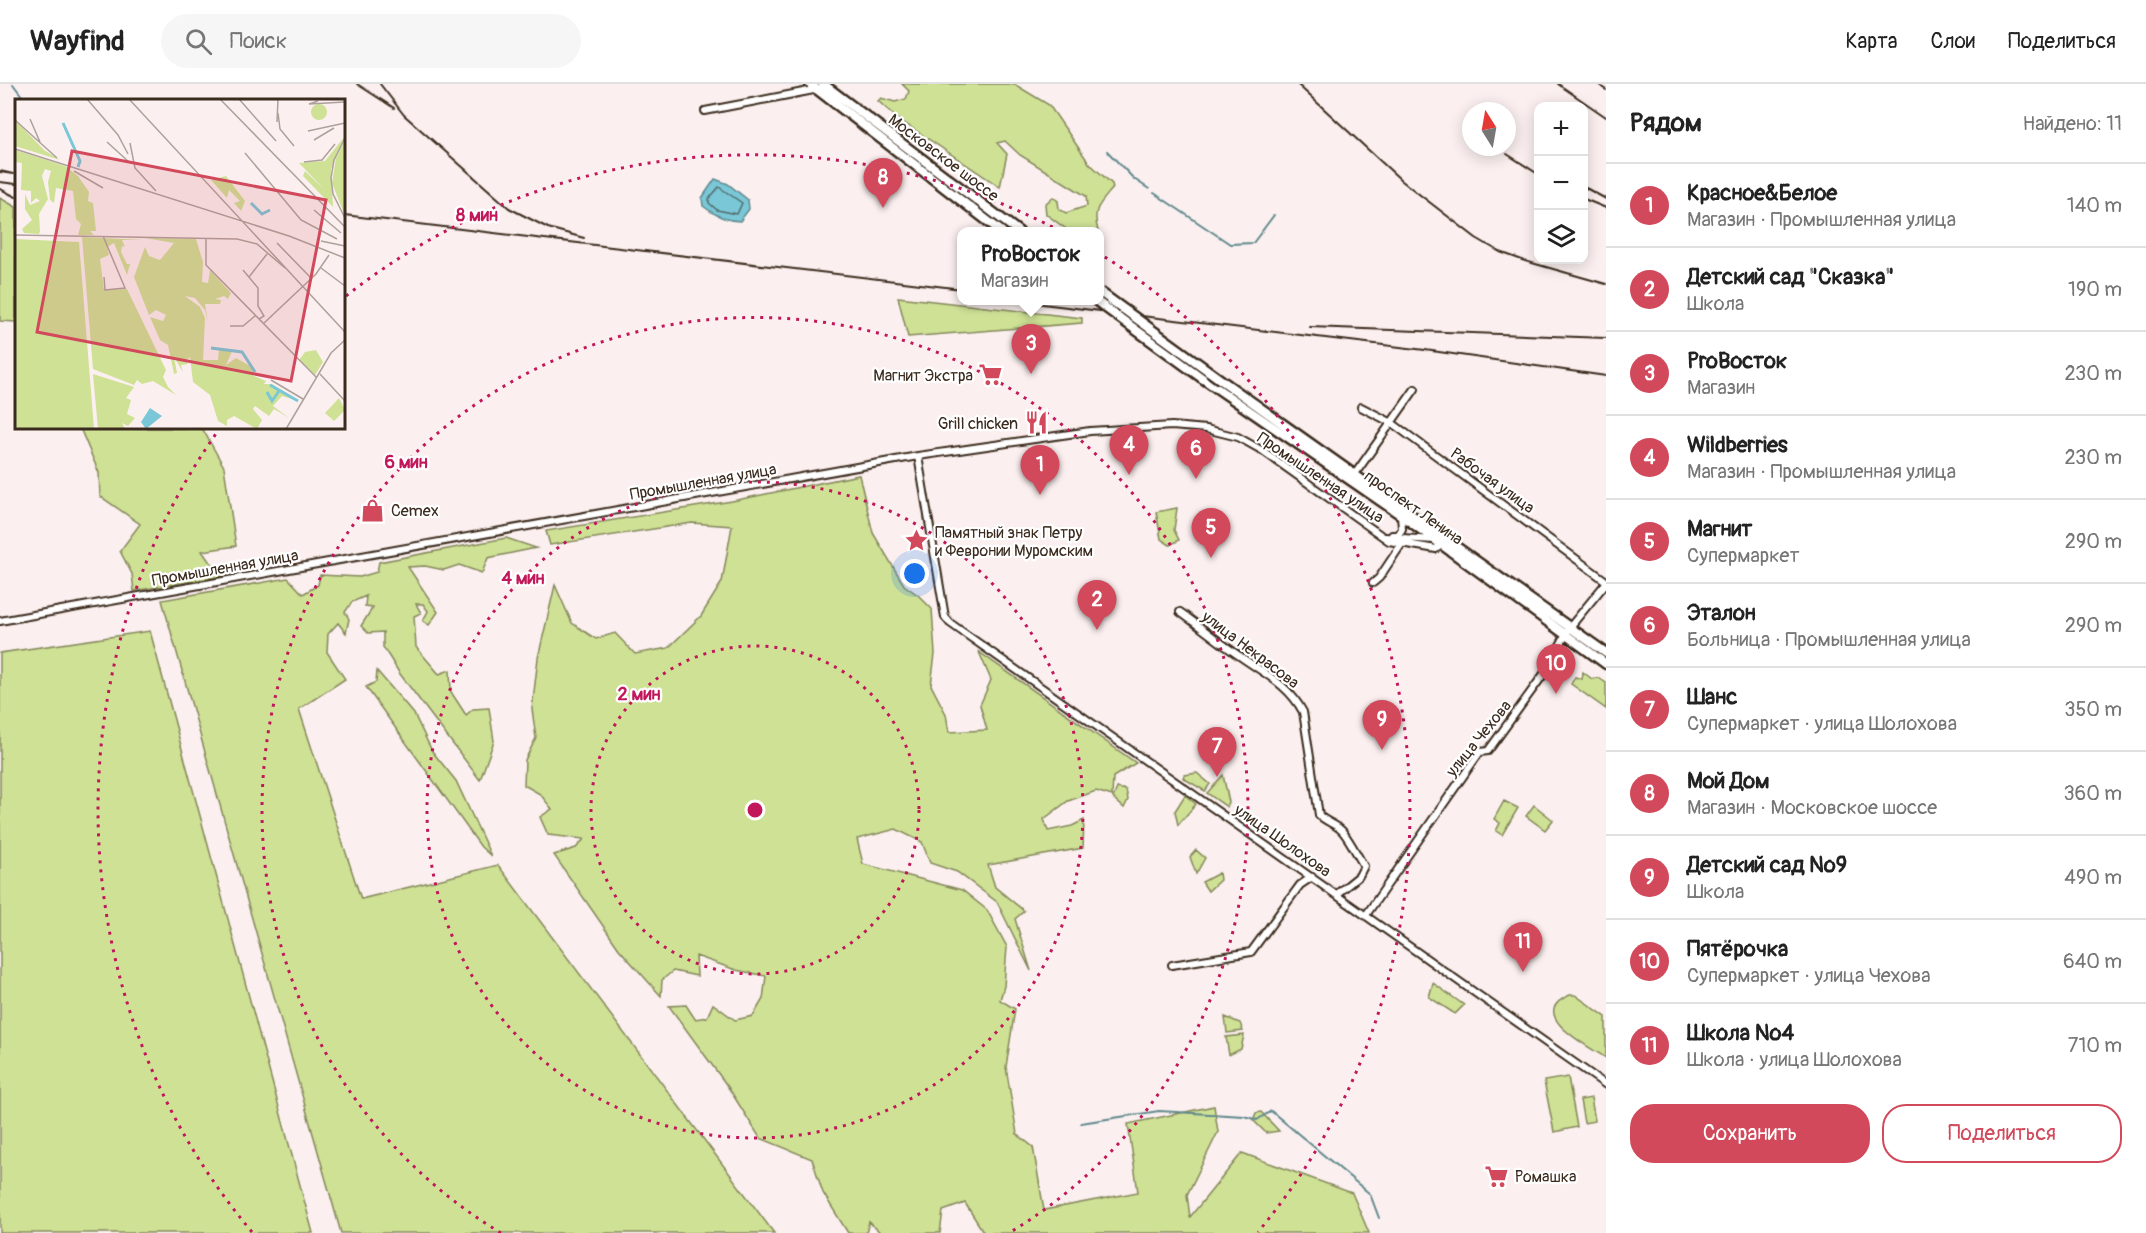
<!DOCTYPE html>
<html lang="ru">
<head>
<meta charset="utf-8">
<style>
	body { margin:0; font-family:Pangolin,sans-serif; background:#f6f6f6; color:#222 }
	.controls { position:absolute; right:18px; top:18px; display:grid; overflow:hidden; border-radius:12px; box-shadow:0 3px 15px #0003 }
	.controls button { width:54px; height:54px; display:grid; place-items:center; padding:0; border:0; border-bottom:2px solid #e0e0e0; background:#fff; color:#222; font:30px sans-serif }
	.compass { position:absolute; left:1462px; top:18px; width:54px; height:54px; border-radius:50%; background:#fff; box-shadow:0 3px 15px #0003; rotate:349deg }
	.you { position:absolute; left:915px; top:490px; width:21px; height:21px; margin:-15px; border:4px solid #fff; border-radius:50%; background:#1a73e8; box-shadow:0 0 0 9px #1a73e833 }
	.badge { display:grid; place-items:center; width:39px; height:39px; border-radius:50%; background:#d1495b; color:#fff; font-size:20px; font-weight:700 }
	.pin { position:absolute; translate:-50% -50px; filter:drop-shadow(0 2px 3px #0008) }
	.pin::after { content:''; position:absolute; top:32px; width:21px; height:18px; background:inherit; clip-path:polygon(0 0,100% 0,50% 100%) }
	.popup { position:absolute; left:957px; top:143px; width:147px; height:78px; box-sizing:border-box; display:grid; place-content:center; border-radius:12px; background:#fff; filter:drop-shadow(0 2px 4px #0005); font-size:20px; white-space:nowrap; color:#767676 }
	.popup b { font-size:22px; color:#222 }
	.popup::after { content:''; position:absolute; left:50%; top:100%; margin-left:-12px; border:12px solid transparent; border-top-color:#fff }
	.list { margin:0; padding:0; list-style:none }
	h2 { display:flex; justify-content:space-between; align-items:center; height:78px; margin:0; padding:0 24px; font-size:26px }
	h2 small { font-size:20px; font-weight:400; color:#767676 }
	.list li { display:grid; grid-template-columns:39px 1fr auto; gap:18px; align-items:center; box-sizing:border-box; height:84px; padding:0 24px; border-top:2px solid #e0e0e0 }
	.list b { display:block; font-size:22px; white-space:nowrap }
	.list p { margin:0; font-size:20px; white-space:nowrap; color:#767676 }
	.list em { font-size:20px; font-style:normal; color:#767676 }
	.actions { display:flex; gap:12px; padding:18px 24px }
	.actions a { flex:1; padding:14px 0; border:2px solid #d1495b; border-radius:24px; text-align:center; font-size:21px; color:#d1495b }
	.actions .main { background:#d1495b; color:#fff }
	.icon { flex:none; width:33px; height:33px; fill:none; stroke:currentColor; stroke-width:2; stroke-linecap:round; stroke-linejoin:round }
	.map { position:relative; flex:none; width:1606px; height:1149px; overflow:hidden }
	header { display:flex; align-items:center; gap:36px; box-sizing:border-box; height:84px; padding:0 30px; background:#fff; border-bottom:2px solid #e0e0e0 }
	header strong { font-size:28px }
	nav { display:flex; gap:33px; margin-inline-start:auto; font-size:21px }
	.search { width:420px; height:54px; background:#f6f6f6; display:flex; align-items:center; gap:15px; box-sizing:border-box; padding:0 21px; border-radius:33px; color:#767676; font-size:22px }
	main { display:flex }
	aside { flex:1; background:#fff }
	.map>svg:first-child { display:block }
	.green { fill:#cee195; stroke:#84865a; stroke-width:1.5 }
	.water { fill:#79c7d7; stroke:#60888d; stroke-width:1.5 }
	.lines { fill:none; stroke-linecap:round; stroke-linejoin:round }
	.shore { stroke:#546968; stroke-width:1.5 }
	.stream { stroke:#60888d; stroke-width:2 }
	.minor-casing { stroke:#3b2a1e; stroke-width:10 }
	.secondary-casing { stroke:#3b2a1e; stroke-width:13 }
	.minor { stroke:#fff; stroke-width:6 }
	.secondary { stroke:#fff; stroke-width:8 }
	.rail { stroke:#3b2a1e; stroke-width:2 }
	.secondary-bridge-casing { stroke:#3b2a1e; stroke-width:13; stroke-linecap:butt }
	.secondary-bridge { stroke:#fff; stroke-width:8 }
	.ring { fill:none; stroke:#c2185b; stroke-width:3; stroke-dasharray:3 6 }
	.labels { text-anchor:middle; stroke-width:4.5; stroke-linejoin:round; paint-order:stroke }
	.street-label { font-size:16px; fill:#3b2a1e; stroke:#fff }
	.poi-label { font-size:16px; fill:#3b2a1e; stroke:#fff; text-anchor:start }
	.inset-river { fill:none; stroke:#79c7d7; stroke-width:3 }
	.inset-road { fill:none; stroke:#aea19b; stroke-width:1.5 }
	.view { fill:#d1495b; fill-opacity:0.15; stroke:#d1495b; stroke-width:3 }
	.inset-edge { fill:none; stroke:#3b2a1e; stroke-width:3 }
	.centre { fill:#c2185b; stroke:#fff; stroke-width:3 }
	.ring-label { font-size:18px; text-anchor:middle; font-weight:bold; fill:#c2185b; stroke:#fff; stroke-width:4.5; stroke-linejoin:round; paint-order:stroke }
</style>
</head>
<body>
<header>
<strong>Wayfind</strong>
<div class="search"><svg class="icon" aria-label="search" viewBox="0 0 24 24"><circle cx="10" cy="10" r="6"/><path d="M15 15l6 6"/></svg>Поиск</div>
<nav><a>Карта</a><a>Слои</a><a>Поделиться</a></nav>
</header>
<main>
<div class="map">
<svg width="1606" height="1149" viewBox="0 0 1606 1149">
	<rect width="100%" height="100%" fill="#fbf0ef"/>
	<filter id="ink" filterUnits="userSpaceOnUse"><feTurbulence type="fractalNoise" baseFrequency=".0167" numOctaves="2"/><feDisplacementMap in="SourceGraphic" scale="12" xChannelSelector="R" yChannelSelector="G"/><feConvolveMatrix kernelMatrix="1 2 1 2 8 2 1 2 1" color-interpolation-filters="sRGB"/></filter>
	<g filter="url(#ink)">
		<path class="green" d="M902 0H1014L1049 21 1089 79 1112 100 1113 104C1099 121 1092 125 1098 147H1069L1046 130 1045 120 1053 113 1058 117 1059 125 1066 129 1087 122 1086 112 1020 71 1005 57 997 59 1007 70 1000 103 897 34 878 17 881 14 895 18 906 15 909 7Z
			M0 114 16 123V238L0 237Z
			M898 213 1082 234V239L908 253Z
			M80 344H202L224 383 236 462 202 467 209 477 229 491 134 507 132 490 120 467 140 440 100 412 99 389Z
			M859 391 873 449 904 501 918 511 932 525 935 570 931 601 946 630 949 648 987 646 980 621 991 596 979 568 1136 679 1113 693 1112 712 1096 707 1068 717 1044 735 1048 747 1072 742 1084 736 1083 764 988 781 995 803 1024 827 1015 835 1031 887 997 818 957 788 930 779 922 758 896 745 857 755 863 780 962 806 987 826 1007 863 1004 902 1000 916 1015 925 1006 983 1017 1050 1033 1063 1044 1126 1138 1108 1128 1040 1214 1022 1218 1048 1187 1111 1190 1133 1242 1069 1352 1109 1369 1149H984L965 1119 943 1127 940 1149H881L869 1138 866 1149H848L823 1109 812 1075 760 1054 728 1003 669 922 686 921 695 935 707 933 713 920 735 936 753 932 763 915 766 892 736 886 696 872 697 892 673 887 662 896 661 912 619 865 554 771 576 764 584 755 548 751 540 733 552 725 540 710 524 701 525 676 536 654 532 625 538 574 555 501 572 539 596 555 615 549 635 570 668 564 701 532 722 498 732 442 692 439 550 461 546 447 732 417Z
			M1177 424 1174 446 1179 456 1170 461 1161 455 1156 428Z
			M506 454 536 464 488 474 482 489 459 481 444 486 425 482 408 483 438 528 429 541 423 537 428 527 423 520H416L421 529 414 532 416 563 439 590 450 586 451 608 466 631 473 625 489 624 494 657 480 696 400 590 383 563V548L368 549 361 542 373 523 365 522 366 512 352 518 345 528 349 535 346 549 338 539 328 550 327 568 345 595 299 625 361 815 498 781 774 1149H341L162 516 288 494 303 510 318 501 320 491 360 493 377 488 379 478Z
			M150 547 313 1149H0V569Z
			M1567 571 1571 572C1575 580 1571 591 1563 593L1555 587 1556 580Z
			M377 587 414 630 432 667 456 697 491 772 481 763 366 603 376 598Z
			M1583 588 1592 595 1599 594 1606 599V625L1571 600 1575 593 1582 595Z
			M1197 689 1210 700 1205 707 1183 694 1184 691Z
			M1223 691 1229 718 1227 723 1207 709Z
			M1117 704 1126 706 1128 716 1124 724 1113 714Z
			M1185 711 1196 720 1178 741 1175 727Z
			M1504 717 1518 724 1502 751 1496 747 1500 739 1494 735Z
			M1534 721 1553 736 1545 746 1526 732Z
			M1196 766 1205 774 1196 790 1190 773Z
			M1219 789 1220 796 1208 807 1202 798Z
			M1433 899 1464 921 1455 930 1429 913Z
			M1570 911H1575L1606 933V974C1588 962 1524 930 1570 911Z
			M1225 933 1240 939 1243 947 1227 949Z
			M1244 951 1241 965 1229 971 1226 953Z
			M1568 993 1577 1043 1554 1048 1544 997Z
			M1591 1014 1595 1037 1584 1039 1580 1016Z
			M1261 1028 1279 1047 1266 1049 1253 1036 1256 1029Z"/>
		<path class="water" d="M715 95 728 100 748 116 749 125 740 137C725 137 714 131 703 122L702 114Z"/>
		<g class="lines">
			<path class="shore" d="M719 103 742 119 737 130 717 126 709 119V115Z"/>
			<path class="stream" d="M13 0 25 16
				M1107 67 1134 95 1149 105
				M1154 109 1230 160 1253 159 1274 131
				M1081 1039 1159 1027 1244 1032 1257 1036 1271 1027 1370 1110 1379 1134"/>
			<defs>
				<path id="minor" d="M705 27 819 5
					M1361 323 1392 339 1606 497
					M918 372 945 533 950 539 1606 1001
					M1355 390 1415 305
					M1392 451H1398L1402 445 1401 431
					M1385 453 1435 456
					M1373 499 1379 494 1401 461
					M1180 528C1201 543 1220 559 1241 573 1265 590 1289 601 1303 628L1319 731C1327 739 1337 740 1343 748 1351 758 1357 771 1364 782L1359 792 1338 809
					M0 537 918 372 1090 347 1172 342 1206 345 1238 353 1263 367 1389 457 1436 465 1443 460
					M1366 831 1480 668 1488 667 1546 587 1570 543 1606 499
					M1172 881 1251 868 1300 801 1312 793"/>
				<path id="secondary" d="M810 0 1002 148
					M823 0 1019 148
					M1202 294 1401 431 1606 580
					M1221 296 1606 569"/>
			</defs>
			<use href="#minor" class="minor-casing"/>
			<use href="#secondary" class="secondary-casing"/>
			<use href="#minor" class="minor"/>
			<use href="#secondary" class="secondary"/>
			<path class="rail" d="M357 0 394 24
				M380 0 404 31 509 124 548 144 584 154
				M1297 0 1402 97 1476 154 1500 168 1525 177 1606 200
				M1558 0 1606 33
				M1598 0 1606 6
				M1507 70 1538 90
				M0 87 13 90 0 88
				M0 98 16 100
				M1584 103 1606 115
				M0 105 16 113
				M1584 115 1606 124
				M344 131 962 205
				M1009 216 1425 266 1606 292
				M1310 243 1606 254"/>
			<defs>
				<path id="secondary-bridge" d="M1100 208 1221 296
					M1095 216 1202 294"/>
			</defs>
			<use href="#secondary-bridge" class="secondary-bridge-casing"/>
			<use href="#secondary-bridge" class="secondary-bridge"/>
		</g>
	</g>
	<g class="ring">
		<circle cx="755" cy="726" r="164"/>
		<circle cx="755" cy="726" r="328"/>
		<path d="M501 1149A493 493 0 1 1 1009 1149"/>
		<path d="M252 1148A657 657 0 0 1 220 344M346 212A657 657 0 0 1 1258 1148"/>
	</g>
	<defs>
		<symbol id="supermarket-bare" viewBox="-9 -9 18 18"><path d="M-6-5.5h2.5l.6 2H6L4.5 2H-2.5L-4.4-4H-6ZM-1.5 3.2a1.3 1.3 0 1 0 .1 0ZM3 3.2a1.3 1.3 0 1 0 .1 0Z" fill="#d1495b" stroke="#fff" stroke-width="2.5" paint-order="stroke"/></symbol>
		<symbol id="restaurant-bare" viewBox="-9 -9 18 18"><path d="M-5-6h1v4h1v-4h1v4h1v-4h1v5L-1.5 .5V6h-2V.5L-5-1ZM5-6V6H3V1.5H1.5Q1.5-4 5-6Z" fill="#d1495b" stroke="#fff" stroke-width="2.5" paint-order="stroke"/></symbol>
		<symbol id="shop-bare" viewBox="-9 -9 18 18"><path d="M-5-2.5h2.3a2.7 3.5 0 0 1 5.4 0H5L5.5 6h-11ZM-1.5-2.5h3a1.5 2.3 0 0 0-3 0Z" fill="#d1495b" stroke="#fff" stroke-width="2.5" paint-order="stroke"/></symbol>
		<symbol id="sight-bare" viewBox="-9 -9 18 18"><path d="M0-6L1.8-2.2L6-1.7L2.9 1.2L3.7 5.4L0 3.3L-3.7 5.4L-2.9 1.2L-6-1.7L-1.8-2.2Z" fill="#d1495b" stroke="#fff" stroke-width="2.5" paint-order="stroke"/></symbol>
	</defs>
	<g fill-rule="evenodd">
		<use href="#supermarket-bare" x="974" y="274" width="33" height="33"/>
		<use href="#restaurant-bare" x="1020" y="322" width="33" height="33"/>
		<use href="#shop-bare" x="356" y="410" width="33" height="33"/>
		<use href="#sight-bare" x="900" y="440" width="33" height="33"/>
		<use href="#supermarket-bare" x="1480" y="1076" width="33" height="33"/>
	</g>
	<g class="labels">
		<g class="street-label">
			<text transform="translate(944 73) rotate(37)" y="6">Московское шоссе</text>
			<text transform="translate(1321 393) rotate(34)" y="6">Промышленная улица</text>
			<text transform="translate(1493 396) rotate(36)" y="6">Рабочая улица</text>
			<text transform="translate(703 397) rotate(-10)" y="6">Промышленная улица</text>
			<text transform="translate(1414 423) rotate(35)" y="6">проспект Ленина</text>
			<text transform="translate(225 483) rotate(-10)" y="6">Промышленная улица</text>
			<text transform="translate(1251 565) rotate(37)" y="6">улица Некрасова</text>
			<text transform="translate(1478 654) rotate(-51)" y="6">улица Чехова</text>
			<text transform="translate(1283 756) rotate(35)" y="6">улица Шолохова</text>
		</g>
		<g class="poi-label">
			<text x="973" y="297" text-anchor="end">Магнит Экстра</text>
			<text x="1018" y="345" text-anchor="end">Grill chicken</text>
			<text x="391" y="432">Cemex</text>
			<text x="935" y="454">Памятный знак Петру<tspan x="935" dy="18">и Февронии Муромским</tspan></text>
			<text x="1515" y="1098">Ромашка</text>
		</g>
	</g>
	<g transform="translate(15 15)">
		<rect width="330" height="330" fill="#fbf0ef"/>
		<path d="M296 13a8 8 0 1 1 16 0a8 8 0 1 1-16 0ZM0 21 29 51 45 61 0 47ZM330 37 316 70 318 108 288 77 290 72 310 91 284 64 310 62ZM330 41V117L317 84 321 59ZM0 51 50 67 63 77 74 93 73 102 78 104 81 132H75L79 136H63L66 125 61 120 58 92 41 89 39 104 35 101 33 83 36 72 30 70 27 77 33 100 24 115 25 132 24 135 9 134 7 130 17 121 10 110V95L15 106 25 102 21 99 16 104V92L6 91 7 64 0 63ZM211 77 230 102 226 112 219 104 225 102 214 91 212 99 196 81ZM67 138 128 141H107L110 148 107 147 106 153 112 165H115L112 176 99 144 92 148 94 156 85 160 89 191 112 190 151 271 148 278 153 288 161 296 138 282 127 285 122 281 119 286 78 270ZM130 139 181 140 188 163 187 183 193 184 195 171 216 194 213 200 209 197 200 200 206 201 205 205H190L193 223 190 211 180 199 170 197 185 208 190 219 188 261H203L204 250H218L211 266 221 259 237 268 239 277 251 282 249 285H257L284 302 267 297 258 307 274 319 259 310 254 317 240 307 238 310 247 321 242 330 219 317 212 321V327L203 322 195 296 178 283 175 258 171 262 173 265 166 266 168 273 159 258 162 274 159 275 153 246 145 241 135 218 148 222 151 216 141 211 134 216 119 178 130 148 134 157 145 161 159 144ZM0 140 64 143 79 330H0ZM301 251 308 263 300 276 284 261 290 253ZM78 275 119 288 111 299 116 301 112 315 120 319 113 327 107 324 110 330H83ZM324 299 330 311 319 322 310 314Z" fill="#cee195"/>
		<path d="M135 309 147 317 131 330 126 323Z" fill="#79c7d7"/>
		<path class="inset-river" d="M48 24 65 62 63 68M236 104 247 115 255 111M196 249 227 253 240 273M255 286 283 302M252 293 257 302 264 292"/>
		<path class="inset-road" d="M72 0 103 36 113 55M114 0 330 233M205 0 330 128M224 0 261 42M303 2 294 5 330 3M263 14 265 30 279 47M15 20 25 43M0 21 42 59M262 23 263 0M293 32 330 24M330 39 319 61 316 79 318 95 330 119M299 41 319 29M92 43 114 63M115 44 120 69 141 92M0 50 274 137 330 159M230 54 286 121 322 140M289 63 307 61 320 45M59 72 88 89M299 111 326 134M0 136 222 140 242 145 270 169M88 137 110 189 90 191 89 178M191 139V166L302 279M306 142 330 147M262 144 296 179M306 169 330 187M228 171 243 189V207L249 217 244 220M234 178 252 155M248 225 301 175 314 156M215 227H228L240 217M305 275 330 302M256 281 288 300M271 330 316 254 330 241"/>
		<path class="view" d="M57 52 311 101 276 282 22 233Z"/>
		<rect width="330" height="330" class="inset-edge"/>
	</g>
	<circle cx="755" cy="726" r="9" class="centre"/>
	<g class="ring-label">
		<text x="477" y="137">8 мин</text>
		<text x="406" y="384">6 мин</text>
		<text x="523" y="500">4 мин</text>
		<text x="639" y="616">2 мин</text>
	</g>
</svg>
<div class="controls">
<button>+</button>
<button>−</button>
<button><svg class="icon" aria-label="layers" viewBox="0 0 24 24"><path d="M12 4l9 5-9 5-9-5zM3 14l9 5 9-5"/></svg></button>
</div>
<svg class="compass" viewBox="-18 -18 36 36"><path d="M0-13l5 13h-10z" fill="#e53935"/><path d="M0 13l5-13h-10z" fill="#767676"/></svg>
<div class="you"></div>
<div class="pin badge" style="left:1040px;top:411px">1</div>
<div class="pin badge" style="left:1097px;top:546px">2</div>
<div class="pin badge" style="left:1031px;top:290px">3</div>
<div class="popup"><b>ProВосток</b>Магазин</div>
<div class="pin badge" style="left:1129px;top:391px">4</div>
<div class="pin badge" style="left:1211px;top:474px">5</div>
<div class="pin badge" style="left:1196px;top:395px">6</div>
<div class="pin badge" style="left:1217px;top:693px">7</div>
<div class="pin badge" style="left:883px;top:124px">8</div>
<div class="pin badge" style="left:1382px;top:666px">9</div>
<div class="pin badge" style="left:1556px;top:610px">10</div>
<div class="pin badge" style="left:1523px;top:888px">11</div>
</div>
<aside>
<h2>Рядом<small>Найдено: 11</small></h2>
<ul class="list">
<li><span class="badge">1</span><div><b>Красное&amp;Белое</b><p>Магазин · Промышленная улица</p></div><em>140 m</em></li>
<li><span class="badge">2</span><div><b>Детский сад &quot;Сказка&quot;</b><p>Школа</p></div><em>190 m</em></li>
<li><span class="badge">3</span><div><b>ProВосток</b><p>Магазин</p></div><em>230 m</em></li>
<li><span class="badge">4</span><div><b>Wildberries</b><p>Магазин · Промышленная улица</p></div><em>230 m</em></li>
<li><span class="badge">5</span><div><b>Магнит</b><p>Супермаркет</p></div><em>290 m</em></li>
<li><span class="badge">6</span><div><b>Эталон</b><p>Больница · Промышленная улица</p></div><em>290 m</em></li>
<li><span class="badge">7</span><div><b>Шанс</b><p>Супермаркет · улица Шолохова</p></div><em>350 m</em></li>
<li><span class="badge">8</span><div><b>Мой Дом</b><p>Магазин · Московское шоссе</p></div><em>360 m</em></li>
<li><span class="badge">9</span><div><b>Детский сад №9</b><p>Школа</p></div><em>490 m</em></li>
<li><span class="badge">10</span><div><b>Пятёрочка</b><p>Супермаркет · улица Чехова</p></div><em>640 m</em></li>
<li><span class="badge">11</span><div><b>Школа №4</b><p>Школа · улица Шолохова</p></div><em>710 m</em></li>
</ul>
<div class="actions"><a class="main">Сохранить</a><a>Поделиться</a></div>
</aside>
</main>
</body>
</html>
